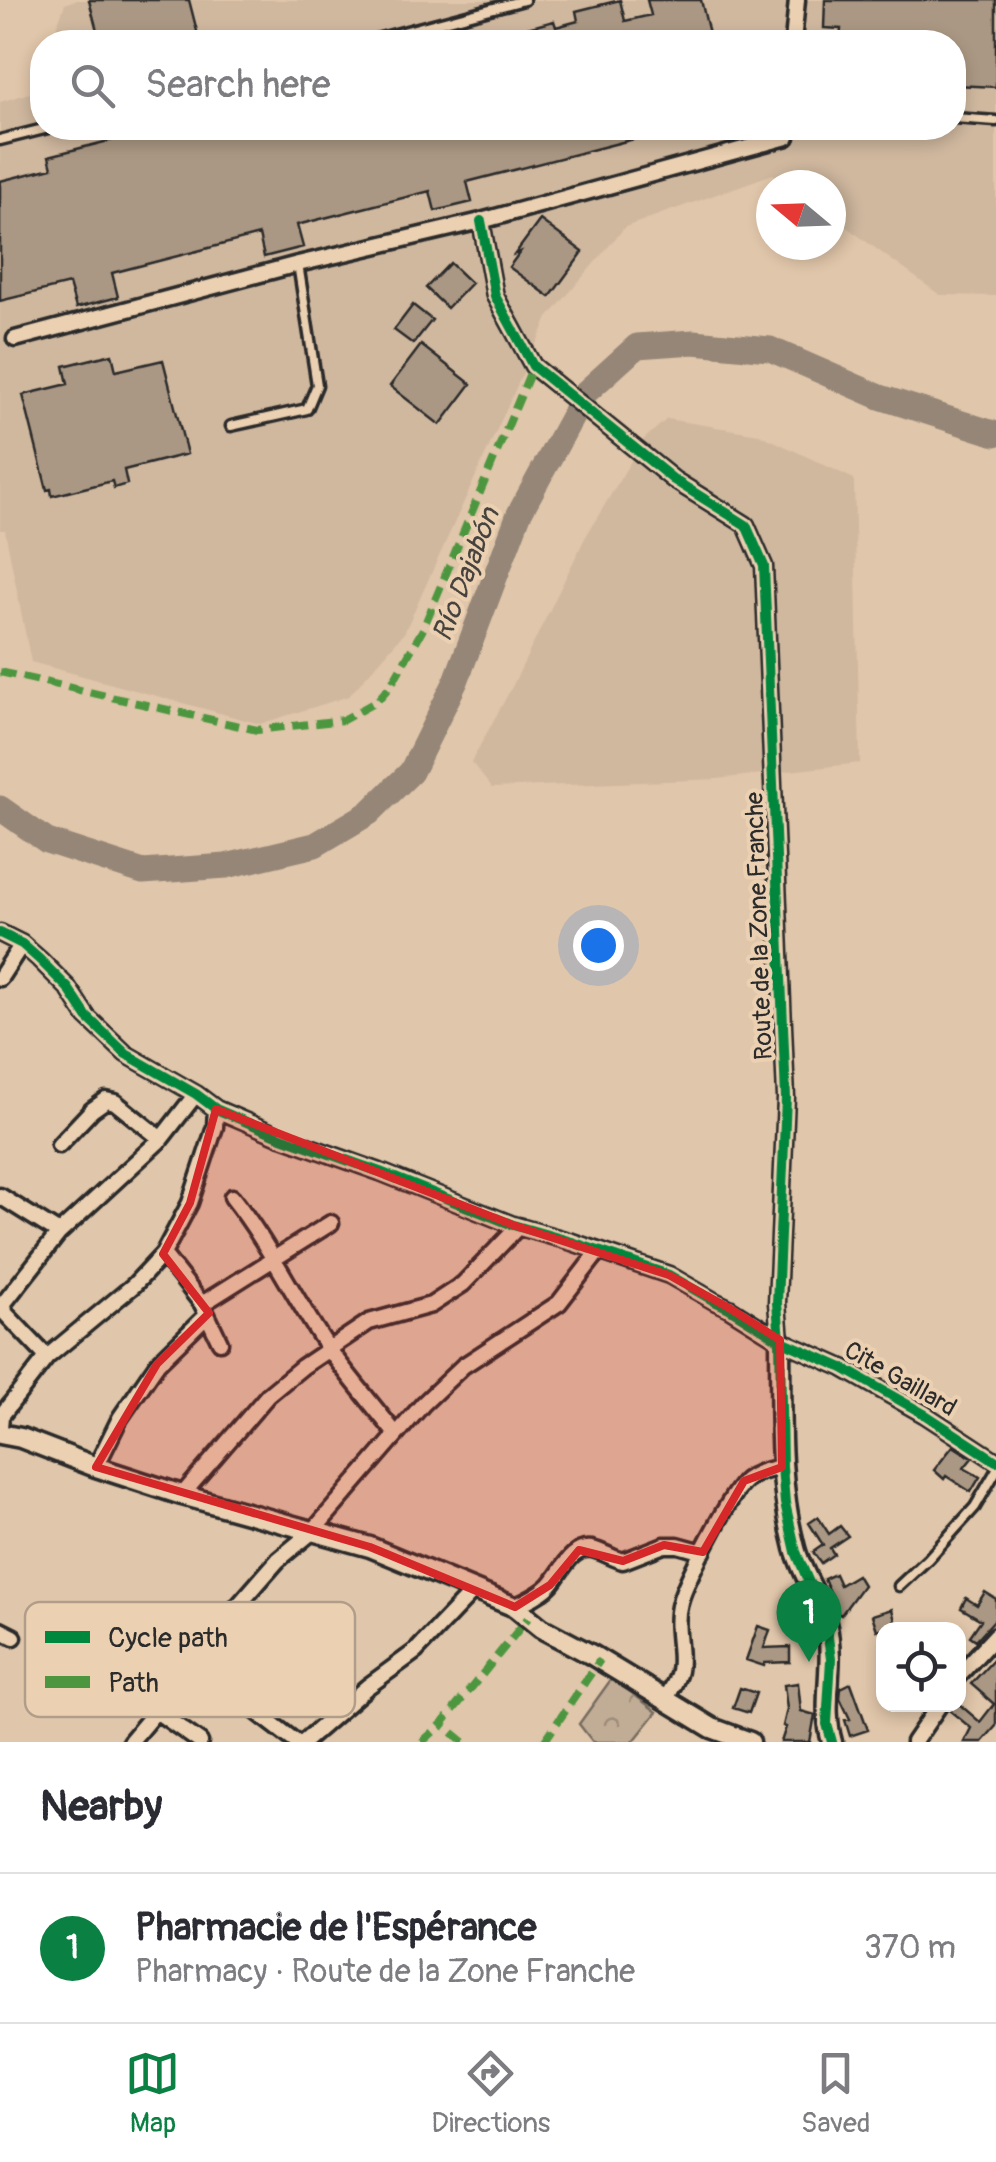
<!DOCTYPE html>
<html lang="en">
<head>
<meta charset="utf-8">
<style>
	body { margin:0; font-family:Pangolin,sans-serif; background:#f7f7f7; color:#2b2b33 }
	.controls { position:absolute; right:30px; bottom:30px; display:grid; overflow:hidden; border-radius:20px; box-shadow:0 5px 15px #0003 }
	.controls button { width:90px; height:90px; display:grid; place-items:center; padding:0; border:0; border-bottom:2px solid #e1e1e2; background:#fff; color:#2b2b33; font:50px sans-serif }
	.compass { position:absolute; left:756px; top:170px; width:90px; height:90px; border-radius:50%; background:#fff; box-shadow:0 5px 15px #0003; rotate:289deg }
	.you { position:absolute; left:598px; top:945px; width:35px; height:35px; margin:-25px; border:8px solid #fff; border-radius:50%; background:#1a73e8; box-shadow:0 0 0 15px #1a73e833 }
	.badge { display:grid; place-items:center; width:65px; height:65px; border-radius:50%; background:#0b8043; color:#fff; font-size:32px; font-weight:700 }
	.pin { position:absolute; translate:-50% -82px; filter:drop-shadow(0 2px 5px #0008) }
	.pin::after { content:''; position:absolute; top:52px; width:35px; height:30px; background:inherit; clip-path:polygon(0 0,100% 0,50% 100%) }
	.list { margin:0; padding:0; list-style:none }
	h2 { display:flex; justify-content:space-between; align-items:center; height:130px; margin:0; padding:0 40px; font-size:42px }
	h2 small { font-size:32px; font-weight:400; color:#7c7c81 }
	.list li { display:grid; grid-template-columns:65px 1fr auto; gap:30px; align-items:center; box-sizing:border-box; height:150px; padding:0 40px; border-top:2px solid #e1e1e2 }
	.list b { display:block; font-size:38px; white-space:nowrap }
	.list p { margin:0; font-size:32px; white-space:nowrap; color:#7c7c81 }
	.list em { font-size:32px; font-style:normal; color:#7c7c81 }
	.icon { flex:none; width:55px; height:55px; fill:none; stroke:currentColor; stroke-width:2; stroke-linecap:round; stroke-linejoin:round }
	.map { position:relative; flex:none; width:996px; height:1742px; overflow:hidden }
	.search { position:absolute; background:#fff; box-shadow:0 5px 15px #0003; left:30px; right:30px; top:30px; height:110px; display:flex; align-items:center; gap:25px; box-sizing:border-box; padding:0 35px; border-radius:40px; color:#7c7c81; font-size:38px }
	.sheet { height:280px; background:#fff }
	nav { display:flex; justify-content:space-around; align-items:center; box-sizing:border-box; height:140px; border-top:2px solid #e1e1e2; background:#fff; font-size:28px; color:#7c7c81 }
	nav a { display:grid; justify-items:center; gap:5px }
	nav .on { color:#0b8043 }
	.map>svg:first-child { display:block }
	.built { fill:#d0b89f }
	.park { fill:url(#park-crowns); stroke:#766c60; stroke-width:2.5 }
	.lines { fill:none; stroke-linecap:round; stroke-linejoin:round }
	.river { stroke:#958677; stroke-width:25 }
	.building { fill:#ab9884; stroke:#2b2b2b; stroke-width:2.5 }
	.service-casing { stroke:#2b2b2b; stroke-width:15 }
	.minor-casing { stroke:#2b2b2b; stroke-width:21 }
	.tertiary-casing { stroke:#2b2b2b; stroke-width:25 }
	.service { stroke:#ebd0b2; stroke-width:8 }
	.minor { stroke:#ebd0b2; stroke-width:14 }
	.tertiary { stroke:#ebd0b2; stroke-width:18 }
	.quiet { stroke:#4d9640; stroke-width:8; stroke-dasharray:15 8; stroke-linecap:butt }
	.cycleway-casing { stroke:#ebd0b2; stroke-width:16 }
	.cycleway { stroke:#00873e; stroke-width:10 }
	.marked { fill:#d62828; fill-opacity:0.2; stroke:#d62828; stroke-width:8; stroke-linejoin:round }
	.labels { text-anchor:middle; stroke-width:8; stroke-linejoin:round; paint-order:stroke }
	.street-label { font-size:25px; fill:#2b2b2b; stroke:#ebd0b2 }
	.water-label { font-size:28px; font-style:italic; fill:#46423e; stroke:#ebd0b2 }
	.key { fill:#ebd0b2; stroke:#b19e8a; stroke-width:2.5 }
	.key-label { font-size:28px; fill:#2b2b2b }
</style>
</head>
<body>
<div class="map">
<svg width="996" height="1742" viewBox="0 0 996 1742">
	<defs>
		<pattern id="park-crowns" width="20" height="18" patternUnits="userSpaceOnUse" patternTransform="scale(2.5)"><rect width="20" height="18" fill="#c1ac95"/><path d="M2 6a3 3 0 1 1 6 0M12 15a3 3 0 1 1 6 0" fill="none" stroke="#9d8c7a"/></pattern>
	</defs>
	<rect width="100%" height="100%" fill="#e0c6aa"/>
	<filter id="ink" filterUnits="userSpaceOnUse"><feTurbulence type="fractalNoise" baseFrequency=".01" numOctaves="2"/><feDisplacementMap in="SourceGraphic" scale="20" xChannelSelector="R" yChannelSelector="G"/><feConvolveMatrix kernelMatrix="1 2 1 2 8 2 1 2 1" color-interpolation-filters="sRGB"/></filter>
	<g filter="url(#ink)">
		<path class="built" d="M75 0H996V296L940 295 831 216V185H788L773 174 625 227 548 318 404 633 349 696 260 724 31 662 5 530H0V102L33 92 42 67V128H954V42H51L65 4Z
			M667 419 759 434 854 479 860 763 717 779 492 788 471 762 513 685 585 538 644 439Z"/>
		<path class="park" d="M612 1678 657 1712 633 1742H593L579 1724Z"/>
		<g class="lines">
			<path class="river" d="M0 808 47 841 143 872 226 866 315 845 369 813 411 772 456 681 519 514 585 393 637 346 694 342 770 349 880 397 996 434"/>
		</g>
		<path class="building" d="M89 0H189L199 39 186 42H100Z
			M620 0 625 21 651 15 647 0H701L711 42H519L516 31 554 21 556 27 578 21 576 11Z
			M825 0H996V87L954 85V42H840L841 29 824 28Z
			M160 128H664L665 131 467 182 472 202 435 211 430 191 297 225 303 247 264 257 259 235 112 273 118 297 76 308 69 284 0 301V181L52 168 49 156Z
			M540 220 583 252 550 297 509 267 520 252 515 254Z
			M450 263 471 283 447 308 426 288Z
			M413 305 432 320 413 344 394 330Z
			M421 345 471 384 440 425 390 386Z
			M112 354 116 371 163 360 187 454 124 470 127 484 114 488 112 481 52 496 51 489 47 490 23 395 68 384 64 366Z
			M953 1446 972 1458 964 1468 980 1477 971 1492 946 1476 944 1479 934 1470Z
			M818 1517 829 1534 840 1526 848 1536 830 1548 834 1554 821 1563 813 1552 823 1545 809 1523Z
			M835 1574 840 1585 857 1575 863 1585 841 1615 836 1612 833 1606 835 1603 824 1579Z
			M985 1592 996 1599V1618L976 1640 970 1636 981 1620 961 1608 966 1598 977 1605Z
			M799 1599 807 1636 793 1638 787 1602Z
			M892 1609 896 1625 877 1630 872 1615Z
			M758 1626 770 1630 764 1648 790 1647V1662L765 1663 764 1666 746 1660Z
			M996 1657V1726L982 1742H964L971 1728 949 1710 958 1703 980 1722 994 1704 971 1684Z
			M798 1683 801 1711 815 1715 810 1742H781L786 1727 783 1726 787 1709 784 1685Z
			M851 1683 868 1730 850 1736 845 1720 850 1719 840 1698 841 1688Z
			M740 1688 756 1693 749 1713 733 1708Z"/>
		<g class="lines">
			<defs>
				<path id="service" d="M365 42 524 0
					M954 118 996 121
					M0 140 48 128
					M231 426 307 409 317 385 298 264
					M899 1586 928 1559 975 1507 996 1471"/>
				<path id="minor" d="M793 42 797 0
					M481 221 495 296 533 366 674 480 746 525 764 566 786 1098 777 1303 780 1340
					M15 339 298 264 481 221 787 137V128
					M0 933 22 944 39 959 68 988 87 1017 126 1054 196 1094 216 1109 279 1136 380 1172 513 1225 572 1242 669 1275 714 1301 729 1308 780 1340 843 1368 924 1414 996 1461
					M0 978 22 944
					M59 1145 92 1110 106 1100 115 1102 161 1139
					M0 1196 59 1233
					M232 1197C269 1244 294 1298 328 1348 349 1377 373 1405 395 1433
					M163 1254 202 1304 220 1342
					M202 1304 331 1223
					M47 1357 5 1313 4 1303 59 1233 161 1139 196 1094
					M0 1427 1 1416 47 1357 134 1285 163 1254 190 1203 215 1127 216 1109
					M96 1467 120 1418 157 1364 207 1315
					M182 1495 268 1395 302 1367 369 1322 431 1305 463 1284 519 1226
					M515 1607C527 1600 541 1595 550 1585 562 1572 571 1546 592 1549 602 1551 612 1558 623 1561L664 1545H678L703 1552
					M82 1618 192 1662 296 1742
					M0 1630 14 1637
					M958 1676 996 1635
					M666 1699C670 1691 677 1681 679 1671 683 1651 673 1627 680 1602 685 1582 731 1492 746 1480 756 1472 770 1469 782 1467
					M156 1711 200 1742
					M130 1742 156 1711 201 1648 278 1560 313 1531 423 1404 463 1366 559 1303 599 1251
					M304 1742 367 1687 416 1651 474 1590
					M914 1742 940 1704"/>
				<path id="tertiary" d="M780 1340C781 1409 777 1480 795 1548 802 1575 821 1599 827 1627 835 1665 821 1705 832 1742
					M0 1434 21 1438 96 1467 182 1495 370 1547 515 1607 541 1628 592 1655 712 1728 750 1742"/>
			</defs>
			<use href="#service" class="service-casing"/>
			<use href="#minor" class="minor-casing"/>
			<use href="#tertiary" class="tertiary-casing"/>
			<use href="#service" class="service"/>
			<use href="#minor" class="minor"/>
			<use href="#tertiary" class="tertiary"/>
			<path class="quiet" d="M0 672 257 730 343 720 377 701 391 685 422 631 533 366
				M422 1742 442 1724
				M464 1742 442 1724 528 1618
				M544 1742 600 1660"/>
			<defs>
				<path id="cycleway" d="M481 221 495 296 533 366 674 480 746 525 764 566 786 1098 777 1303 780 1340 782 1467 785 1503 796 1552 826 1623 831 1659 827 1724 832 1742
					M0 933 22 944 39 959 68 988 87 1017 126 1054 196 1094 216 1109 279 1136 380 1172 513 1225 572 1242 669 1275 714 1301 729 1308 780 1340 843 1368 924 1414 996 1461"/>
			</defs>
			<use href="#cycleway" class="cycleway-casing"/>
			<use href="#cycleway" class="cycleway"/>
		</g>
	</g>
	<path class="marked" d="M216 1109 513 1225 669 1275 729 1308 780 1340 782 1467 744 1481 703 1552 664 1545 623 1561 579 1550 550 1585 515 1607 370 1547 96 1467 157 1364 209 1313 163 1254 190 1203Z"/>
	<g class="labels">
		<g class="street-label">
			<text transform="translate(758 926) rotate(-92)" y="9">Route de la Zone Franche</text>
			<text transform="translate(901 1378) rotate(30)" y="9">Cite Gaillard</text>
		</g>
		<g class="water-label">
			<text transform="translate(465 574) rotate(-69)" y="10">Río Dajabón</text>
		</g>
	</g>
	<rect x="25" y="1602" width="330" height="115" rx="15" class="key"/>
	<rect x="45" y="1631" width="45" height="12" fill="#00873e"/>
	<rect x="45" y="1676" width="45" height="12" fill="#4d9640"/>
	<g class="key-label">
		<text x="108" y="1647">Cycle path</text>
		<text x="108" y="1692">Path</text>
	</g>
</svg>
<div class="controls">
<button><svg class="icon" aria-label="locate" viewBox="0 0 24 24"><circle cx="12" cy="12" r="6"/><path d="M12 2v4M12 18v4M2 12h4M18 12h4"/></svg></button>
</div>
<svg class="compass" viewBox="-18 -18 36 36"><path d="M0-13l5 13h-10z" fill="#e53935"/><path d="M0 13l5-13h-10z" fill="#7c7c81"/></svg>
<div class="you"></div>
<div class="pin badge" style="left:809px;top:1662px">1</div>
<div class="search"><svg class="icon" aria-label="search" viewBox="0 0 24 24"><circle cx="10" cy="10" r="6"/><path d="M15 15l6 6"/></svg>Search here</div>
</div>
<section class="sheet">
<h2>Nearby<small></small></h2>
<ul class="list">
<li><span class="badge">1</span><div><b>Pharmacie de l'Espérance</b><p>Pharmacy · Route de la Zone Franche</p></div><em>370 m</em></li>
</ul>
</section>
<nav>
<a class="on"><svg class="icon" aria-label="map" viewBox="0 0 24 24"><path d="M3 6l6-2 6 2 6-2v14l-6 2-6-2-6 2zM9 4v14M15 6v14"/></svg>Map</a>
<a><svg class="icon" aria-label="directions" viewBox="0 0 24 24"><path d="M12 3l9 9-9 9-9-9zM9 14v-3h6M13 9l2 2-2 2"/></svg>Directions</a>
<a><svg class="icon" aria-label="saved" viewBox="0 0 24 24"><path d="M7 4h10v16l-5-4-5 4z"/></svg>Saved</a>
</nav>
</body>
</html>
